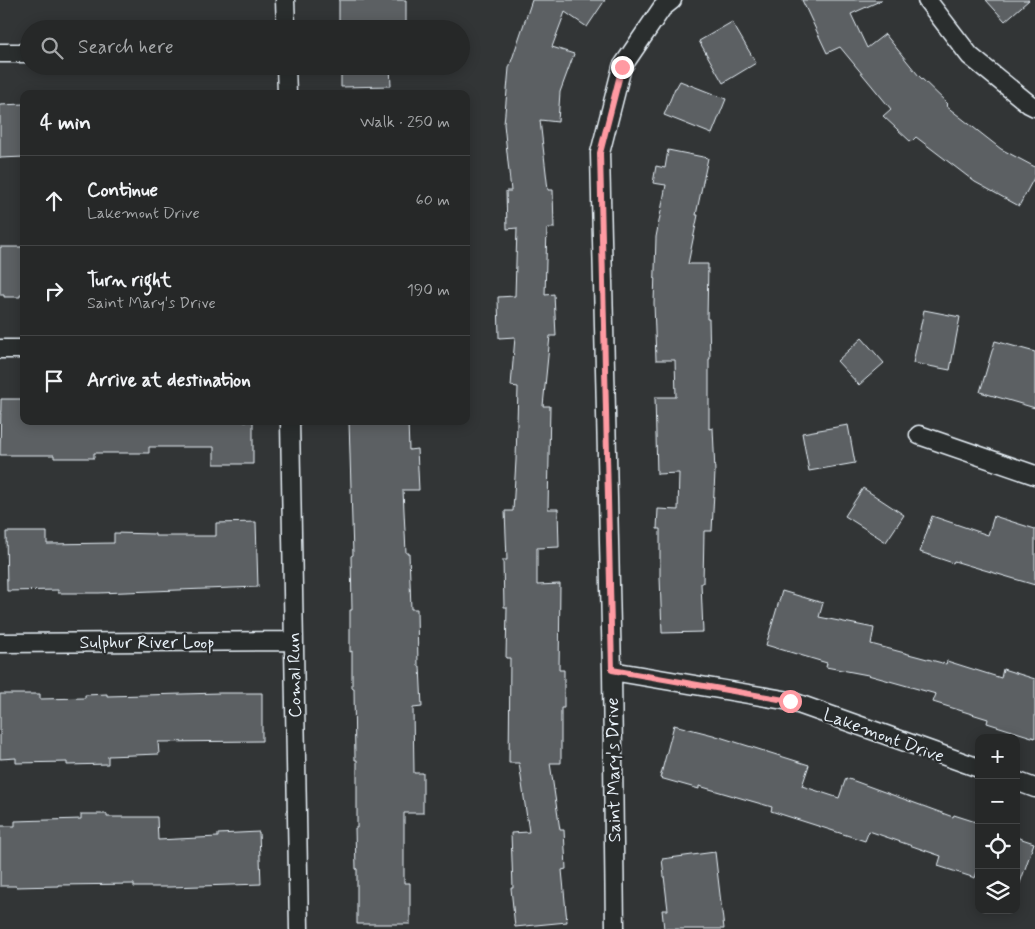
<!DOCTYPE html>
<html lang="en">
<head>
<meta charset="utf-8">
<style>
	body { margin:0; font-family:Mynerve,sans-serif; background:#2e3030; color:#f1f3f6 }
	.controls { position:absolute; right:15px; bottom:15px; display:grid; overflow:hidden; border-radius:10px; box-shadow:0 2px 12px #0003 }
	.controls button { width:45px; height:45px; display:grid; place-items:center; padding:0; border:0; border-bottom:1px solid #424445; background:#262828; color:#f1f3f6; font:25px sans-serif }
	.stop { position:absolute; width:15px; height:15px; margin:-11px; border:4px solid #ff9aa2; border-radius:50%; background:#fff }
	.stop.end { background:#ff9aa2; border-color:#fff; box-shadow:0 1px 5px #0008 }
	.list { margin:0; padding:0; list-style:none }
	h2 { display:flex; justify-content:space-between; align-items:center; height:65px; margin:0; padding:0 20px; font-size:21px }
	h2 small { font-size:16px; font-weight:400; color:#a4a6a8 }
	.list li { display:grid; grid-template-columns:32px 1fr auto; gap:15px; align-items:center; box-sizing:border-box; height:90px; padding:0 20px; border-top:1px solid #424445 }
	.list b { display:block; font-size:19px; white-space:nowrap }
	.list p { margin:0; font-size:16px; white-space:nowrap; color:#a4a6a8 }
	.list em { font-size:16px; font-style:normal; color:#a4a6a8 }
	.icon { flex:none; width:28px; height:28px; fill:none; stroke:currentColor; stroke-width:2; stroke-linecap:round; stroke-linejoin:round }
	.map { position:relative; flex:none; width:1035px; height:929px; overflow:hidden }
	.search { position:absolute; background:#262828; box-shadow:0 2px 12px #0003; left:20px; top:20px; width:450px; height:55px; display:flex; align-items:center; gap:12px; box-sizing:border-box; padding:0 18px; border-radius:28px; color:#a4a6a8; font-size:19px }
	.panel { position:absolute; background:#262828; box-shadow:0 2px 12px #0003; left:20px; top:90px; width:450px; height:335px; border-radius:10px }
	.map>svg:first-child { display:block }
	.building { fill:#5c6063; stroke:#e8f1f8 }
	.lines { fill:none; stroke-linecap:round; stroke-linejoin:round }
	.minor-casing { stroke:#e8f1f8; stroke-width:21 }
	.minor { stroke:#2a2d2e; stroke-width:18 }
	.route { stroke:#ff9aa2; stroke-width:6 }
	.labels { text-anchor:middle; stroke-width:4.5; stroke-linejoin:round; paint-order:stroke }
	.street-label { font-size:18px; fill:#e8f1f8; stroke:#2a2d2e }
</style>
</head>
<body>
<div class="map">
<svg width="1035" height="929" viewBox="0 0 1035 929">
	<rect width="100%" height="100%" fill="#323536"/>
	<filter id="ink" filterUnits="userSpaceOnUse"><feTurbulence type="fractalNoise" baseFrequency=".02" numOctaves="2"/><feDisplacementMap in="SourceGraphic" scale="10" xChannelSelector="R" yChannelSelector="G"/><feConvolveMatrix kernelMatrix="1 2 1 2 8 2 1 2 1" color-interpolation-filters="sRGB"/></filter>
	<g filter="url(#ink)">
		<path class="building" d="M339 0H406V29H339Z
			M532 0H605L587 27 565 12 552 47 574 54 560 92 558 122 540 120 548 190H553L554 228H547L545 295 554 294 556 336H550L543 406H550L548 509H558L559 547 537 548V585L560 584 559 670H564V708H561V763H550L560 830H564L566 869 562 870 567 922 515 927 511 888H513L511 833 529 832 519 763H509L510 658H506L507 607H504L503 560H507L505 511H513L516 460 518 387 511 386 515 337 499 338 498 297 515 296 517 228 507 229 506 191H511L504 124 509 68Z
			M802 0H882L851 14 867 48 885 34 919 76 948 104 946 106 1001 149 1035 167V176L1019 206 975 182 916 137 911 142 883 116 891 109 840 47 827 53Z
			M986 0H1029L1005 21Z
			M732 22 756 63 723 83 699 41Z
			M341 66H390L391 86 341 87Z
			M680 81 726 99 712 134 664 115 675 88H676Z
			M24 104V157L0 158V105Z
			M668 150 708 158 696 215H698L688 264H708L707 319H709L710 359H709V429L713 428 715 472 712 531H704L703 583H701L703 632 662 633 660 577V529H657L658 509 678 510 679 473 657 474 655 397H676L675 360H656L654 303 656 237 666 185 653 183 656 166 665 168Z
			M0 247H24V295H20V297H4V295H0Z
			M924 310 960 317 950 370 913 363Z
			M862 338 884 363 859 385 837 361Z
			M995 341 1035 352V408L980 392Z
			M1 399H24V421H253V464H214V447H149V453H94V458H54V455H0Z
			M349 421H408L409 450 417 449 419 490H403L406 553H409L411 609H417L418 666H420L422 707 413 708 414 773H423V813H404V883H410V924H357V869H356L355 828H357V760H355L354 688H352V651L350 652V610H352L351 556 353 555Z
			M848 425 855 463 809 471 802 433Z
			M863 488 904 515 886 542 845 516Z
			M932 516 988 535 994 516 1035 529V585L954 561 953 563 920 552Z
			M256 522 258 587 99 593H58V590L7 591 6 532H47V544L114 543V533L155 534V536H216V523Z
			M782 591 823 603 819 617 874 628 871 644 946 664 947 661 1001 678 1003 669 1035 679V738L987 723 988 719 933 702 936 694 868 675 826 667 827 663 766 645Z
			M220 693H262V741L158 742 159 754 108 756V764L67 765V762L16 763V758L0 759V694H40V699L85 698V695L107 694V696Z
			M674 725 713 735 809 765 802 786 839 798 846 778 953 817 954 815 979 823V866L975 878 938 866 941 856 869 831 865 841 771 811 772 807 699 786V789L660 778Z
			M81 814H107V817H157L158 840 218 837V834L259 832 261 884 170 887H134V884L58 885V886L16 887V886H0V826H15V821L81 819Z
			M1016 837 1034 843 1019 886H1016Z
			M715 852 724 929H664L662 910H668L662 859Z"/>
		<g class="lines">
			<defs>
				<path id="minor" d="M285 0 286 29
					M927 0 970 56 1029 104 1035 107
					M0 53H29
					M286 66 287 94
					M0 349H24
					M290 421 299 929
					M919 435 1035 475
					M0 643 293 641
					M612 671 790 701 979 768
					M1016 781 1035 788
					M615 929 612 671 600 153 622 67 662 8 672 0"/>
			</defs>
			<use href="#minor" class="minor-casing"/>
			<use href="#minor" class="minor"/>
		</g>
	</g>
	<g class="lines" filter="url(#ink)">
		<path class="route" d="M622 67 600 153 612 670 790 701"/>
	</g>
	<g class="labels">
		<g class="street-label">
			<text x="147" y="648">Sulphur River Loop</text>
			<text transform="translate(294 675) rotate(-91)" y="6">Comal Run</text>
			<text transform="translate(884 735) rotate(20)" y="6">Lakemont Drive</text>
			<text transform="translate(613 770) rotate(-91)" y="6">Saint Mary's Drive</text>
		</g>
	</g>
</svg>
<div class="controls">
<button>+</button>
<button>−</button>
<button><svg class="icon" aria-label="locate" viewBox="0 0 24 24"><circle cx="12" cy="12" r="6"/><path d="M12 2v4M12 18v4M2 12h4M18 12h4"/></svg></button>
<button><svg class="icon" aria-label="layers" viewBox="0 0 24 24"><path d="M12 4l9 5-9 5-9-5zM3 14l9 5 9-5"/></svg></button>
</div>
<div class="stop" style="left:790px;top:701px"></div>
<div class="stop end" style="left:622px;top:67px"></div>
<div class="search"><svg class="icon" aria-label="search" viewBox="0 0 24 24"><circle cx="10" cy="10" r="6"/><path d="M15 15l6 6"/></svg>Search here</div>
<section class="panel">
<h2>4 min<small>Walk · 250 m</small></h2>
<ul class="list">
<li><svg class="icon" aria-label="ahead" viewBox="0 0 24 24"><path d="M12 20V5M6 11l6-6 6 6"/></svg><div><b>Continue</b><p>Lakemont Drive</p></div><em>60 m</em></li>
<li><svg class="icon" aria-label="right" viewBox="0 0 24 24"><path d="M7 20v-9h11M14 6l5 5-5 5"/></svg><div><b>Turn right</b><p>Saint Mary's Drive</p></div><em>190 m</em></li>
<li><svg class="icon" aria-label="arrive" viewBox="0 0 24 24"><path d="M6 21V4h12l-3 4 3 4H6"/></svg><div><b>Arrive at destination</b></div></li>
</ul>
</section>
</div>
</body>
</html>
